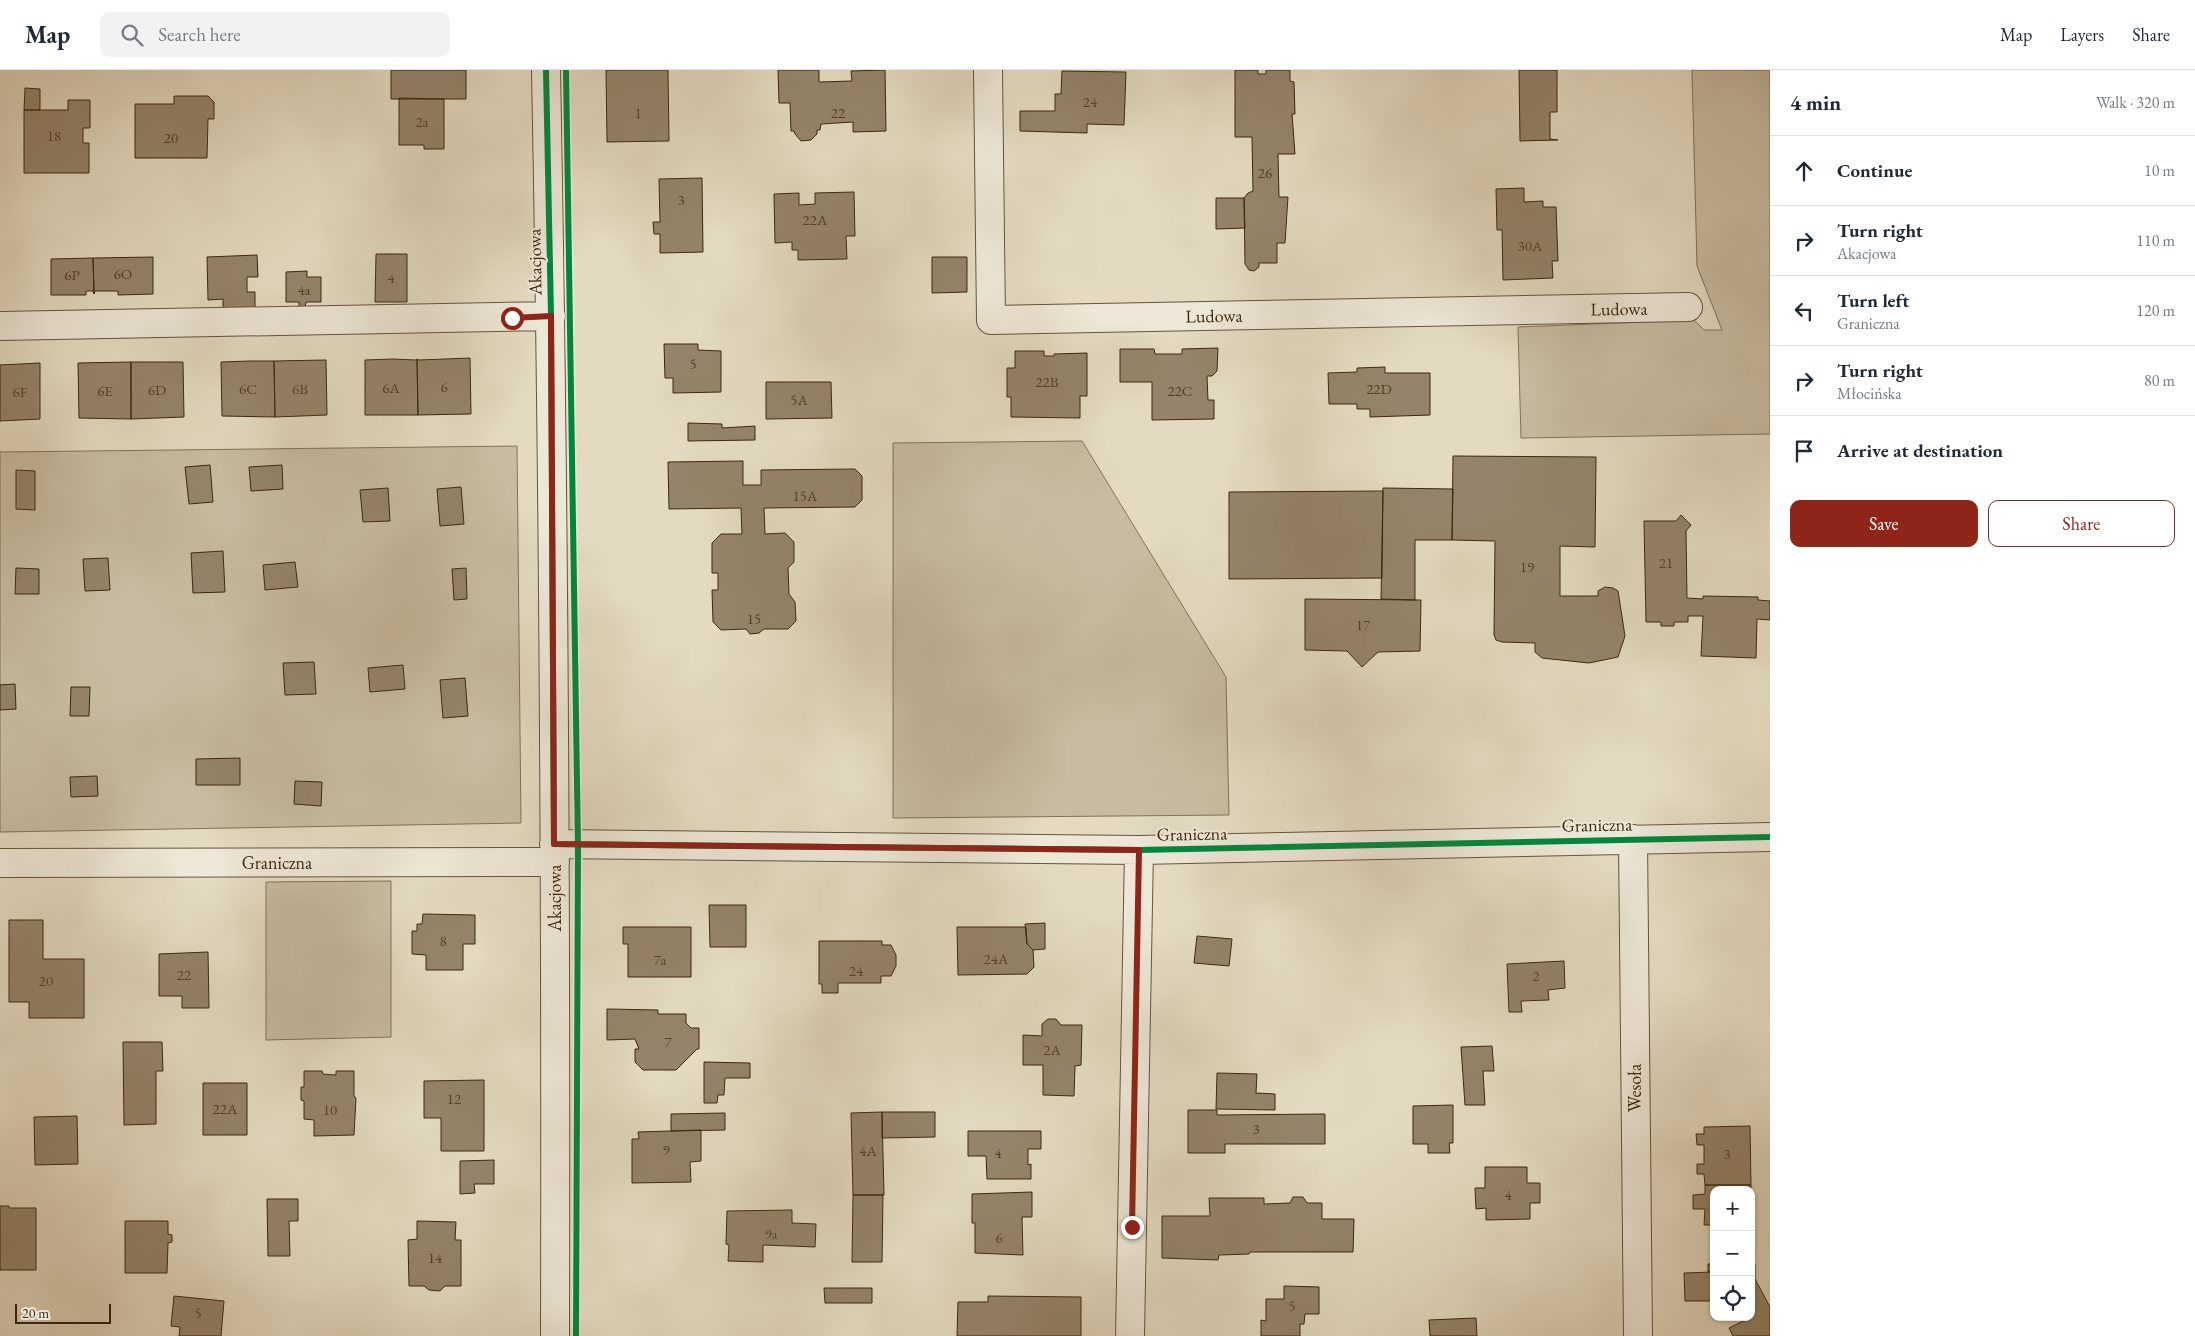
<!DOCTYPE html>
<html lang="en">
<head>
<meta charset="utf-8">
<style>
	body { margin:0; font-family:"EB Garamond",serif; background:#f2f2f3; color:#1f2937 }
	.controls { position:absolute; right:15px; bottom:15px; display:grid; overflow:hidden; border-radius:10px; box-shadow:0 1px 4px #0004 }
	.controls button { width:45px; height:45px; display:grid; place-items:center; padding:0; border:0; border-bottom:1px solid #e0e1e3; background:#fff; color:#1f2937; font:25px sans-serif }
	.scale { position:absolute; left:15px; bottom:12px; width:96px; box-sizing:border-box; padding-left:5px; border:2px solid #3e270d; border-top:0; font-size:14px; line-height:18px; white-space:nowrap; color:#3e270d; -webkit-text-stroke:4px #ede7d7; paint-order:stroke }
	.stop { position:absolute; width:15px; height:15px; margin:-11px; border:4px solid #8f2418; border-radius:50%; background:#fff }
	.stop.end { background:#8f2418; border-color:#fff; box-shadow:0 1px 5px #0008 }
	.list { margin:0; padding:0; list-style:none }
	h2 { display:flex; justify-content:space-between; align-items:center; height:65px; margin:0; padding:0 20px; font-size:21px }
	h2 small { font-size:16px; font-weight:400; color:#747a83 }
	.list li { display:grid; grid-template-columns:32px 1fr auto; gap:15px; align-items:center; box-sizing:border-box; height:70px; padding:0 20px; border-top:1px solid #e0e1e3 }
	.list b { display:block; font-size:19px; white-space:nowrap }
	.list p { margin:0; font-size:16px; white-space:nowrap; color:#747a83 }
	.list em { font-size:16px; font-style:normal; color:#747a83 }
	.actions { display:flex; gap:10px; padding:15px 20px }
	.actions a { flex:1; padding:11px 0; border:1px solid #8f2418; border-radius:10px; text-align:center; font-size:18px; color:#8f2418 }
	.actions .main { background:#8f2418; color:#fff }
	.icon { flex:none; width:28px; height:28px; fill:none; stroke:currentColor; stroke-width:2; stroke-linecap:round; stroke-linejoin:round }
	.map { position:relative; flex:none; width:1770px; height:1266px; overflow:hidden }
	header { display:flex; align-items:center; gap:30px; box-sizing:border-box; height:70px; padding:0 25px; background:#fff; border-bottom:1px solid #e0e1e3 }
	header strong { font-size:24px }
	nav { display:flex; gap:28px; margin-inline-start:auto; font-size:18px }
	.search { width:350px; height:45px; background:#f2f2f3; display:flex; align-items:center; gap:12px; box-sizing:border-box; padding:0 18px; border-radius:10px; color:#747a83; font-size:19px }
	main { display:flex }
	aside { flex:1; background:#fff }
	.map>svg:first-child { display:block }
	.green { fill:#c7bca2; stroke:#827258 }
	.building { fill:#94846b; stroke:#3e270d }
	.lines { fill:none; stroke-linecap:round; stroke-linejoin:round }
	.minor-casing { stroke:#67543a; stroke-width:30 }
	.minor { stroke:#ede7d7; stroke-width:28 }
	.cycleway-casing { stroke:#ede7d7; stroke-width:9 }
	.cycleway { stroke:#00873e; stroke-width:6 }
	.route { stroke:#8f2418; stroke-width:6 }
	.labels { text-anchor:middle; stroke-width:4; stroke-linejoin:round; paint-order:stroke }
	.number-label { font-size:15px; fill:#543e24 }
	.street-label { font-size:18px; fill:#3e270d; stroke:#ede7d7 }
</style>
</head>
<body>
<header>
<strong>Map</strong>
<div class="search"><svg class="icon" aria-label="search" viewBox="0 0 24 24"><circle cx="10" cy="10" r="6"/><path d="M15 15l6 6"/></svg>Search here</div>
<nav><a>Map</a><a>Layers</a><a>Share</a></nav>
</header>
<main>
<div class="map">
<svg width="1770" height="1266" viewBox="0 0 1770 1266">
	<rect width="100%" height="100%" fill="#e3dac1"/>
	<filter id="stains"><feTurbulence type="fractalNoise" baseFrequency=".004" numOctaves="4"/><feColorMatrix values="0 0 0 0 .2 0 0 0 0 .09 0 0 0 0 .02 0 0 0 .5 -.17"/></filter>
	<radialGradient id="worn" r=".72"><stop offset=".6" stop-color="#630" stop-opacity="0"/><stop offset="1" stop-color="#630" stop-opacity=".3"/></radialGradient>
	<path class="green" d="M1692 0H1770V364L1521 368 1518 257 1694 250 1704 260H1722L1697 196Z
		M1082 371 1226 607 1229 745 893 748V373Z
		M517 376 521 753 0 762V382Z
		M391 811V967L266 970V812Z"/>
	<path class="building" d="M391 0H466V29H391Z
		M606 0H668L669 71 607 72Z
		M778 0H819V12L852 11 851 1 885 0 886 61 853 62V52L821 54 820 60H817V64L811 70 801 71 795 64 794 61H791L790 33H779Z
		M1235 0H1258V4H1266V0H1290V11L1294 12 1295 44H1292L1295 84H1278L1279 127H1288L1285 173H1277V193H1259V197L1254 201 1249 200 1245 194 1244 128 1248 123 1253 121 1252 67H1235Z
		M1519 0H1557V42H1550V69L1558 70 1520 71Z
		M1062 1 1126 2 1124 55 1087 54V63L1020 61V41H1055V24H1061Z
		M25 18 40 19V40H24Z
		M174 26H208L214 32V49H208L207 88H135V34H174Z
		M399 28 444 29V79H424V75H399Z
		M68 30H90V58H83V73H89V103H24V40H68Z
		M702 108 703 182 660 183V164H654L653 152H660L659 109Z
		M1524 118V132L1543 131V137H1556L1558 191H1552L1553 208 1503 210 1502 160H1497L1496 119Z
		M854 122 855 166H846L847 189 798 190V180H792V172L775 173 774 124 799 123V135L815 134V123Z
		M1216 128H1244L1245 158 1216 159Z
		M376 184H407V232H375Z
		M257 185 258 207H247V222H255V239L223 240V229L208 230 207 187Z
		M153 187V224L118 225V221H95L94 224 93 188Z
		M932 187H967V222L932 223Z
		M93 188 94 224 93 221H86V225H51V189Z
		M307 201V207H321V232H306L305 237H299V232H286V202Z
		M664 274H698V280L721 281V322L673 323V308H665Z
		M1218 278 1217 301 1212 306H1207L1208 330H1214V349L1152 350V312H1120V279H1154L1155 284H1182V279Z
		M1015 281H1044V286H1054V284L1087 283V326H1080V348L1011 347V327H1007V298H1015Z
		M470 288 471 344 418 345 417 289 419 290Z
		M393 289 416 290 417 289 418 345H365V290Z
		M326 290 327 345 275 347 274 291Z
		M250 291H274L275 347 222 346 221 292Z
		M131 292H183L184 347 131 349Z
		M131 292V349L79 348 78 293Z
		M40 293V349L0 351V295Z
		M1385 297V303H1430V345L1370 347V339H1357V334H1329L1328 303 1357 302V298Z
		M766 312H831L832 348 766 349Z
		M688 353 722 354V358L755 356V370L688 371Z
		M1453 386 1596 387 1595 477 1560 476V526H1598V521L1605 517 1613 518 1618 521 1625 566 1618 587 1589 593 1542 588 1535 582V573L1502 572 1496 570 1494 565 1495 471 1452 470Z
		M743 391V415H761V400L855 399 862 406V430L855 437 764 438 765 464 785 463 794 472V492L788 498 789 524 795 532 796 551 788 559H764L759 563 750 564 746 559 721 560 713 552 712 520H718V503H712V473L721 464H742L741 438 669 439 668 392Z
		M210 395 213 432 189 434 185 397Z
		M282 395 283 419 251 421 249 397Z
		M16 400 35 401V440L16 439Z
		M461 417 464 454 440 456 437 419Z
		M388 418 390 451 363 452 360 420Z
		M1383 418 1453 419 1452 470H1415V530L1381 529Z
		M1383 421 1382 508 1229 509V422Z
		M1681 445 1691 455 1686 461 1687 528 1703 529V526L1758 527V530L1770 531V550L1757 549 1756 588 1701 586 1703 546H1688V552H1674V556H1661V552H1646L1644 451H1676Z
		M223 481 225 522 193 523 191 483Z
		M108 488 110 520 85 521 83 489Z
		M295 492 298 517 265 520 263 495Z
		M16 498 39 499V524H15Z
		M466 498 467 529 454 530 452 499Z
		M1305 529 1421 530 1420 581 1378 582 1362 597 1347 581 1305 580Z
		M314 592 316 624 285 625 283 593Z
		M403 595 405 619 370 622 368 598Z
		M465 608 468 646 443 648 440 610Z
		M15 614 16 639 0 640V615Z
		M71 617H90L89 646H70Z
		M240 688V715H196V689Z
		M97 706 98 726 71 727 70 707Z
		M295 711 322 712 321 736 294 734Z
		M709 835H746V877H710Z
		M423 844 475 845V874H463V900H426V885L412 884V861H417V854H422Z
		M9 850H43V889H84V948H29V932H9Z
		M1045 853V879L1033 880 1027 874 1025 854Z
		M623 857H691V907H628V874H623Z
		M957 857H1026L1027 874 1033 880 1034 897 1027 904 958 905Z
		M1197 866 1232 869 1229 896 1194 893Z
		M819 871H882V875H891L896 885V896L891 906H881V913H838V923H822V914H819Z
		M208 882 209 938H182V926H159V884Z
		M1564 891 1565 918 1548 920 1549 930 1521 931 1522 942H1509L1507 894Z
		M607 939 658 940V944H686V953L691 958H699V979H697L676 1000H643L635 992V979H639L635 969 607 970Z
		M1048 949H1056L1061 955H1082L1081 995 1075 996 1074 1026 1043 1025V995H1023V965L1042 966V954Z
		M123 972H162L163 1001H156V1054L124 1055Z
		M1492 976 1494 1001H1483L1485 1035H1465L1461 977Z
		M704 992 750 993V1008H725L724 1025H718L717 1033H704Z
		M304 1001H322L323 1004 336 1005V1001H354V1026L356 1028 354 1065 314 1066V1050L304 1049V1031L301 1030V1017H304Z
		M1217 1003 1257 1004 1256 1023 1275 1024V1040L1216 1039Z
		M484 1010V1081H441V1048H424V1011Z
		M203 1013H247V1065H203Z
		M1453 1035V1073H1449L1450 1083H1428V1074H1413V1036Z
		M1188 1040H1217V1045L1325 1044V1074H1225V1083H1188Z
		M882 1042 884 1125H853L851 1043Z
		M882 1042H935V1067L882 1068Z
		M725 1043V1060L671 1061V1044Z
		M77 1046 78 1094 35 1095 34 1047Z
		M1750 1056 1751 1115H1705L1704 1104H1697V1094H1704V1075H1697L1696 1064H1704V1057Z
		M701 1060V1091L690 1092 691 1112 632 1113V1069H639L638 1062Z
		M968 1061H1041V1079H1028V1095L1031 1094V1109H987L986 1086H968Z
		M494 1090V1114H474L475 1123 460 1124V1091Z
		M1485 1097H1527V1113H1540V1133H1530V1149L1486 1150V1138L1476 1139 1475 1118H1485Z
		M1705 1115H1751V1120H1714V1155H1704L1705 1139H1693V1125L1705 1124Z
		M1032 1122V1147H1022L1023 1185 975 1183V1153H972V1124Z
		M853 1125H883L882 1192H852Z
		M1293 1127H1303L1307 1133H1322V1149H1354L1353 1182H1250L1249 1184 1219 1185 1218 1190 1162 1188V1146H1210L1209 1128H1264V1134L1290 1133Z
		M267 1129H298V1151H289L290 1186H268Z
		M0 1136H9V1138H36V1200H0Z
		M792 1140V1153L816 1154 815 1177 763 1175V1192L728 1191 729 1175 726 1174 727 1141Z
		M125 1151H168V1164L172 1165V1172L168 1173 167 1203H125Z
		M417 1151 456 1152 455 1170H461V1216H445L440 1221 429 1220 424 1216H409L408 1170 417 1169Z
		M1708 1194H1714V1217L1713 1202H1708Z
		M1751 1194H1755V1209L1770 1237V1266H1733L1729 1258 1753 1246Z
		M1713 1202V1231H1685L1684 1203Z
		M1284 1216 1319 1217V1244H1305L1304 1254H1300V1266H1261V1250L1266 1251V1229H1284Z
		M824 1218H872V1233H825Z
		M174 1226 224 1231 221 1266H179L180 1257 171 1256Z
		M988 1226 1081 1227V1266H957L958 1232H988Z
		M1476 1248 1477 1266H1430L1429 1250Z"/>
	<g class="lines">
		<defs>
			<path id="minor" d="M546 0C554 422 556 844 555 1266
				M988 0 991 250 1688 237
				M0 256 551 246
				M1633 769 1638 1266
				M554 774 1139 780 1770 767
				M0 793 555 792
				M1130 1266 1139 780"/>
		</defs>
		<use href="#minor" class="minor-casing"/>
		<use href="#minor" class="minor"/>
		<defs>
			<path id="cycleway" d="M546 0 551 246 554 774 1139 780 1770 767
				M566 0 578 776 576 1266"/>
		</defs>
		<use href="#cycleway" class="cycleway-casing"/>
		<use href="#cycleway" class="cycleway"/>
	</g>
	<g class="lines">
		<path class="route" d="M512 248 551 246 554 774 1139 780 1132 1157"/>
	</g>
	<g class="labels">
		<g class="number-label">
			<text x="1090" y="37">24</text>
			<text x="638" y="48">1</text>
			<text x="838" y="48">22</text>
			<text x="422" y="57">2a</text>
			<text x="54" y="71">18</text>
			<text x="171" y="73">20</text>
			<text x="1265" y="108">26</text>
			<text x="681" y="135">3</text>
			<text x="815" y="155">22A</text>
			<text x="1530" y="181">30A</text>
			<text x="123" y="209">6O</text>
			<text x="72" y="210">6P</text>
			<text x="391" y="213">4</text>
			<text x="304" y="225">4a</text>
			<text x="693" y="299">5</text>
			<text x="1047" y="317">22B</text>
			<text x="444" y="322">6</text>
			<text x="391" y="323">6A</text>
			<text x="248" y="324">6C</text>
			<text x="300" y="324">6B</text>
			<text x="1379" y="324">22D</text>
			<text x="157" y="325">6D</text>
			<text x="105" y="326">6E</text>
			<text x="1180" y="326">22C</text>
			<text x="20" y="327">6F</text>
			<text x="799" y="335">5A</text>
			<text x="805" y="431">15A</text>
			<text x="1666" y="498">21</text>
			<text x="1527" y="502">19</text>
			<text x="754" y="554">15</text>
			<text x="1363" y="560">17</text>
			<text x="443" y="876">8</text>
			<text x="996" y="894">24A</text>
			<text x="660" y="895">7a</text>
			<text x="856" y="906">24</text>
			<text x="184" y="910">22</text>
			<text x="1536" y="911">2</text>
			<text x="46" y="916">20</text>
			<text x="668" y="977">7</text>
			<text x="1052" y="985">2A</text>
			<text x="454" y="1034">12</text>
			<text x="225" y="1044">22A</text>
			<text x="330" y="1045">10</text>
			<text x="1256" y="1064">3</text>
			<text x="666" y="1085">9</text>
			<text x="868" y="1086">4A</text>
			<text x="998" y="1088">4</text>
			<text x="1727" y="1089">3</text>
			<text x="1508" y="1130">4</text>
			<text x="771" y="1169">9a</text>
			<text x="999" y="1173">6</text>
			<text x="435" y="1193">14</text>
			<text x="1292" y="1241">5</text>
			<text x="198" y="1248">5</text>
		</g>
		<g class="street-label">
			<text transform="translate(535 192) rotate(-91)" y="6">Akacjowa</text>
			<text transform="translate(1619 239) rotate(-1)" y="6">Ludowa</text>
			<text transform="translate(1214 246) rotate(-1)" y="6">Ludowa</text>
			<text transform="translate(1597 755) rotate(-1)" y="6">Graniczna</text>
			<text transform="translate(1192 764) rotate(-1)" y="6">Graniczna</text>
			<text x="277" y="799">Graniczna</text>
			<text transform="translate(555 828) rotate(-90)" y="6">Akacjowa</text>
			<text transform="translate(1635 1018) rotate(-90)" y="6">Wesoła</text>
		</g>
	</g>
	<rect width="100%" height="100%" filter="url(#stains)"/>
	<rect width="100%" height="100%" fill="url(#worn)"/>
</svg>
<div class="controls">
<button>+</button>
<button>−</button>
<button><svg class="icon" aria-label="locate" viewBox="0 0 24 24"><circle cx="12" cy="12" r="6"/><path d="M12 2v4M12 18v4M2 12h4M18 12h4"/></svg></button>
</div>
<div class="scale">20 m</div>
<div class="stop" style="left:512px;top:248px"></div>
<div class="stop end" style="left:1132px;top:1157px"></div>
</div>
<aside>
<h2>4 min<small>Walk · 320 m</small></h2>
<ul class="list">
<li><svg class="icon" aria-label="ahead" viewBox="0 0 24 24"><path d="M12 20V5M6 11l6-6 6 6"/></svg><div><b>Continue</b></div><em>10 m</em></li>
<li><svg class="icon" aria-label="right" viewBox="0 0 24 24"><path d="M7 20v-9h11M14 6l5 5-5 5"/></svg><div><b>Turn right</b><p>Akacjowa</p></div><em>110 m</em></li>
<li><svg class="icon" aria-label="left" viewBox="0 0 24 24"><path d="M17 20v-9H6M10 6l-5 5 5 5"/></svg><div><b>Turn left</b><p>Graniczna</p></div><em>120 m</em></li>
<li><svg class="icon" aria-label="right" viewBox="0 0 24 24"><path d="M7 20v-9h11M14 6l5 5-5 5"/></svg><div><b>Turn right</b><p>Młocińska</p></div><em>80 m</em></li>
<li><svg class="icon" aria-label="arrive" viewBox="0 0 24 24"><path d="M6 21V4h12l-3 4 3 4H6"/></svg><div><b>Arrive at destination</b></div></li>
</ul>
<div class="actions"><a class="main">Save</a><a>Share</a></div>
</aside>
</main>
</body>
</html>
